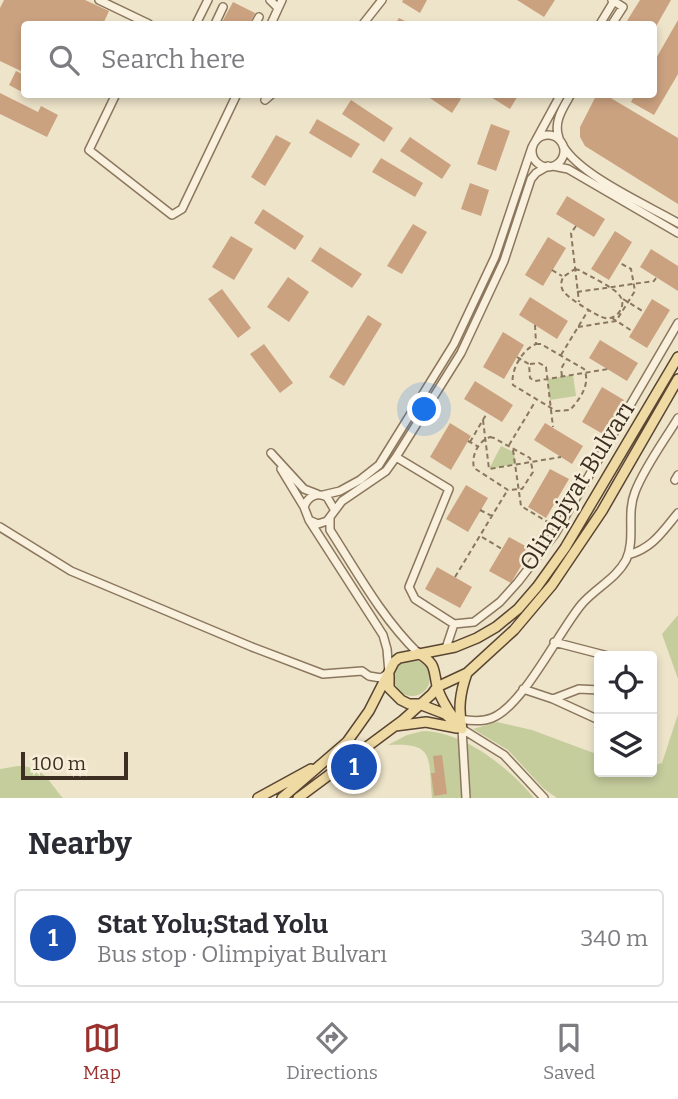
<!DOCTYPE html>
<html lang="en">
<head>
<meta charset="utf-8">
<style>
	body { margin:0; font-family:Bitter,serif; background:#f2f2f3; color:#2b2b33 }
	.controls { position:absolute; right:21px; bottom:21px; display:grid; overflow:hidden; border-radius:7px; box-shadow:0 4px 10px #0003 }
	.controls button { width:63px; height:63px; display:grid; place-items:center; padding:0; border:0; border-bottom:2px solid #e1e1e2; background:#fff; color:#2b2b33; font:35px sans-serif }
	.scale { position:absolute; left:21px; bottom:18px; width:107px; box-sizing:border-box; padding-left:7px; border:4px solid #3c2f21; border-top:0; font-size:19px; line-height:24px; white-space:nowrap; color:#3c2f21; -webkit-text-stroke:5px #f6eed9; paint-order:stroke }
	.you { position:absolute; left:425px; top:410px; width:24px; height:24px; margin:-18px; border:5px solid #fff; border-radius:50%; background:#1a73e8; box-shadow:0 0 0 10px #1a73e833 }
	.badge { display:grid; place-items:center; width:46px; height:46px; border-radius:50%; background:#99322f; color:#fff; font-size:23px; font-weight:700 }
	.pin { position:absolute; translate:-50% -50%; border:4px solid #fff; box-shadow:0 2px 7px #0006 }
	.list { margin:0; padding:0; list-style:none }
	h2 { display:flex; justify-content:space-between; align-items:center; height:91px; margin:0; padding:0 28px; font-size:30px }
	h2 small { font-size:23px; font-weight:400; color:#7c7c81 }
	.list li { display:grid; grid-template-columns:46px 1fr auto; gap:21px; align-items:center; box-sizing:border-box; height:98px; margin:0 14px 14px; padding:0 14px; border:2px solid #e1e1e2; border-radius:7px }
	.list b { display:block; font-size:26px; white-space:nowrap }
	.list p { margin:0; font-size:23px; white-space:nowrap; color:#7c7c81 }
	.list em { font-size:23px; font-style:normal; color:#7c7c81 }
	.icon { flex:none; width:38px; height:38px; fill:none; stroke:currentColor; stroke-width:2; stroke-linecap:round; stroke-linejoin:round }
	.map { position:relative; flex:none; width:678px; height:798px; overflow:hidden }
	.search { position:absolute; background:#fff; box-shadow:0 4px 10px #0003; left:21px; right:21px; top:21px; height:77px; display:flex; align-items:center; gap:18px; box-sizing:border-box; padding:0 24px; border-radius:7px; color:#7c7c81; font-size:26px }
	.sheet { height:203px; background:#fff }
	nav { display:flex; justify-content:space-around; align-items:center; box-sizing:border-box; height:98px; border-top:2px solid #e1e1e2; background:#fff; font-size:19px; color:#7c7c81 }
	nav a { display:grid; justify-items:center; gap:4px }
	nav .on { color:#99322f }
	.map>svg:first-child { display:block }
	.green { fill:#c6cd9d }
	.building { fill:#cba280 }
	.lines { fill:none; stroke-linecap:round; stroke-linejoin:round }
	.minor-casing { stroke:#8b775e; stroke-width:10 }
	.major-casing { stroke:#594532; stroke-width:12 }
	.path { stroke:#8b775e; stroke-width:2; stroke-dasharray:5 3.5; stroke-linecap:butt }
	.minor { stroke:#f9f1dd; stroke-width:7 }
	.major { stroke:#efdaa3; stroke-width:9 }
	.labels { text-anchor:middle; stroke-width:5; stroke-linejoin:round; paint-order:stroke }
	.street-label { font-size:24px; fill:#3c2f21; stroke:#f6eed9 }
</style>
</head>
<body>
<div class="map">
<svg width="678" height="798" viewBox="0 0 678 798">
	<rect width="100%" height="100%" fill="#eee4ca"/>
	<path class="green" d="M573 375 576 396 550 400 547 379Z
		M501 446 514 452 515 464 489 469Z
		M678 615V679L662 634Z
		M394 678a18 18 0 1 1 36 0a18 18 0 1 1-36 0Z
		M678 714V798H557L544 789 508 750 473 729 497 722 532 730 599 755V772H652V766L662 763Z
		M423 731C465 732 508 767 534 798H432C428 758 436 742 388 745L407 735Z
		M18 766C44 766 47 780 63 798H0V769Z"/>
	<path class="building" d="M4 0H85L109 11 103 24H24V86L22 92 9 85 16 71 22 74 23 72 0 61V8Z
		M403 0H427L420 13 402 2Z
		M517 0H555L544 17Z
		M640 0H671L654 30V24H625Z
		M233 2 255 13 249 24H221Z
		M399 18 411 24H395Z
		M678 20V74L654 115 631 102 635 94H654V62Z
		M0 93 38 112 41 106 58 115 47 137 0 114Z
		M424 94H454L461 99 452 113Z
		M486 94H519L510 109Z
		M597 94H604L678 138V204L585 146 580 137V127Z
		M351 100 393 128 384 142 342 114Z
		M317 119 360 144 351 158 309 133Z
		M491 124 510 131 496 171 477 164Z
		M276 135 291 143 265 186 251 177Z
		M410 137 451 165 442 179 400 151Z
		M381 158 423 183 415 197 372 172Z
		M470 183 489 190 481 216 461 209Z
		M567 196 605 219 594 237 556 214Z
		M263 209 304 236 295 250 254 223Z
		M413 224 427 232 402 274 387 266Z
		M615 231 632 242 609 280 591 269Z
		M231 236 253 249 234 280 212 267Z
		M548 237 566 248 543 286 525 275Z
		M320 247 362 274 352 288 311 261Z
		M651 249 678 266V291L640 267Z
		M288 277 309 292 289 322 267 307Z
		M222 289 251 328 238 338 208 299Z
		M530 297 568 321 557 339 519 315Z
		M652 299 670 310 647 348 629 337Z
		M368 315 382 324 344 386 329 377Z
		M503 332 524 345 504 379 483 367Z
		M600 340 638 363 627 381 589 358Z
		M264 344 293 383 280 393 250 354Z
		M475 381 513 405 502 422 464 399Z
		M602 387 624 400 603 434 582 422Z
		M450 423 471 436 451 470 430 457Z
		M545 423 583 446 572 464 534 440Z
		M550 469 569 479 546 518 528 507Z
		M466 485 488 498 468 532 446 519Z
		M509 537 531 549 511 583 489 571Z
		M437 567 472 587 460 608 425 589Z
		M442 755 447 794 434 796 431 773H435L433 756Z"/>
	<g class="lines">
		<defs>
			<path id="minor" d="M99 0 149 24
				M270 0 278 8
				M612 0 623 7 612 24
				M196 24 208 0
				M215 24 223 7
				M255 24 259 17
				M271 24 282 0
				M363 24 382 0
				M600 24 614 1
				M116 94 89 150 172 215 182 209 237 94
				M265 100 272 94
				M532 151a16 16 0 1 1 32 0a16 16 0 1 1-32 0Z
				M559 138C553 122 563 108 571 94
				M536 140 561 94
				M563 146C581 176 647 205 678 223
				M553 166 568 169 678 233
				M271 453 304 489 317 494
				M396 457 449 489 409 587 415 599 454 624 474 622 500 602 518 582 555 534 678 323
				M281 469 304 507
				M675 480 678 475
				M323 495 340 491 360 480 379 465 454 344 495 257 532 147
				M334 509 327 497C317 492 308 496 304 507L309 520 318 524 327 521 342 501 386 471 396 457 461 353 504 261 531 179 536 173 548 166
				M330 518V530C357 572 382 618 418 653
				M0 527 71 571 252 647 323 674 362 671 369 676 381 678 389 673 387 649 383 635 309 520
				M628 555C653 548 662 532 678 513
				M554 642 608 656
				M446 648 454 624
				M523 689 553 699 599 720
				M553 699 579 689 599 690
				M460 719C471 721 482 722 492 718 523 706 558 633 581 605 594 589 616 579 626 560 636 539 626 514 635 492 644 468 664 441 678 418
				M462 729 504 755 544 798
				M462 729 466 798"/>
			<path id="major" d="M418 653C436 664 433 667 437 686 439 695 447 709 453 717
				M389 675V688L401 700 409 704H419L445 714 462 729
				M395 726 426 722 457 728
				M462 729C458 708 460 693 467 673
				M258 798 311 769
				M282 798 347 742 369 711 394 662 399 658 455 647 477 638 496 627 518 609 537 587 565 548 678 357
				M298 798 403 720 432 694 437 687 467 673 514 630 552 585 602 511 678 379"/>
		</defs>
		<use href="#minor" class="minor-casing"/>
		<use href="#major" class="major-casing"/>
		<path class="path" d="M576 226 571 233 579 302
			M575 269 579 270C589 276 615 288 620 296 627 306 617 320 605 318 598 317 568 298 564 292 560 287 561 282 563 277Z
			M552 270 562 276
			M577 292 654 281 656 278
			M623 299 644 312
			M612 318 632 331
			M535 325 536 343
			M578 327 616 321 635 291 631 269 620 263
			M536 344H541L584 369C591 384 580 399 570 410L556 411 513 385C510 370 523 349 536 344Z
			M561 355 589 309
			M517 357 529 364 530 378 535 381 608 369
			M530 364 539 363 546 367 553 427
			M562 376 561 369 566 360
			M483 420 489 469 561 457
			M490 437 494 438 530 458 533 472 522 489 508 490 474 468C471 456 478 441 490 437Z
			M468 441 479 447
			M470 442 487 413
			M509 445 535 402
			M513 450 521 506 551 524
			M480 510 492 516
			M482 537 502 549
			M455 577 507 491"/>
		<use href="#minor" class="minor"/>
		<use href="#major" class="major"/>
	</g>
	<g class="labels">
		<g class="street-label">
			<text transform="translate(577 486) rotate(-58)" y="8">Olimpiyat Bulvarı</text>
		</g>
	</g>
</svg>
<div class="controls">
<button><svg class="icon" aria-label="locate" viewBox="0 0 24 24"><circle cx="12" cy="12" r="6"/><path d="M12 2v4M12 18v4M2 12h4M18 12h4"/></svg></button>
<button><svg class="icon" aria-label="layers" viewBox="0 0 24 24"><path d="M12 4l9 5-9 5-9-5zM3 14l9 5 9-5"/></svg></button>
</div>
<div class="scale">100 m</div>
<div class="you"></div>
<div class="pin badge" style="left:354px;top:767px;background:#1a4fb4">1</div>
<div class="search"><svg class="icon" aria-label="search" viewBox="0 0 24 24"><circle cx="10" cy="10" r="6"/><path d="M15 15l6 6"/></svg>Search here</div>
</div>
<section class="sheet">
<h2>Nearby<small></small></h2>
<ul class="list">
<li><span class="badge" style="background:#1a4fb4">1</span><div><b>Stat Yolu;Stad Yolu</b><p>Bus stop · Olimpiyat Bulvarı</p></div><em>340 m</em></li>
</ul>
</section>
<nav>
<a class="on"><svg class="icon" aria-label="map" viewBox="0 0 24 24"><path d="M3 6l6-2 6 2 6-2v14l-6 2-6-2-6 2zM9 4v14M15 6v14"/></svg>Map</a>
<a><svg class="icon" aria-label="directions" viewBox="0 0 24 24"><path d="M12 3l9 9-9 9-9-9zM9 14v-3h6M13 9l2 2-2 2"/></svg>Directions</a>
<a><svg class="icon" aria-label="saved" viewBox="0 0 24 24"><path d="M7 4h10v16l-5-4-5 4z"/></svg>Saved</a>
</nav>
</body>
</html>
